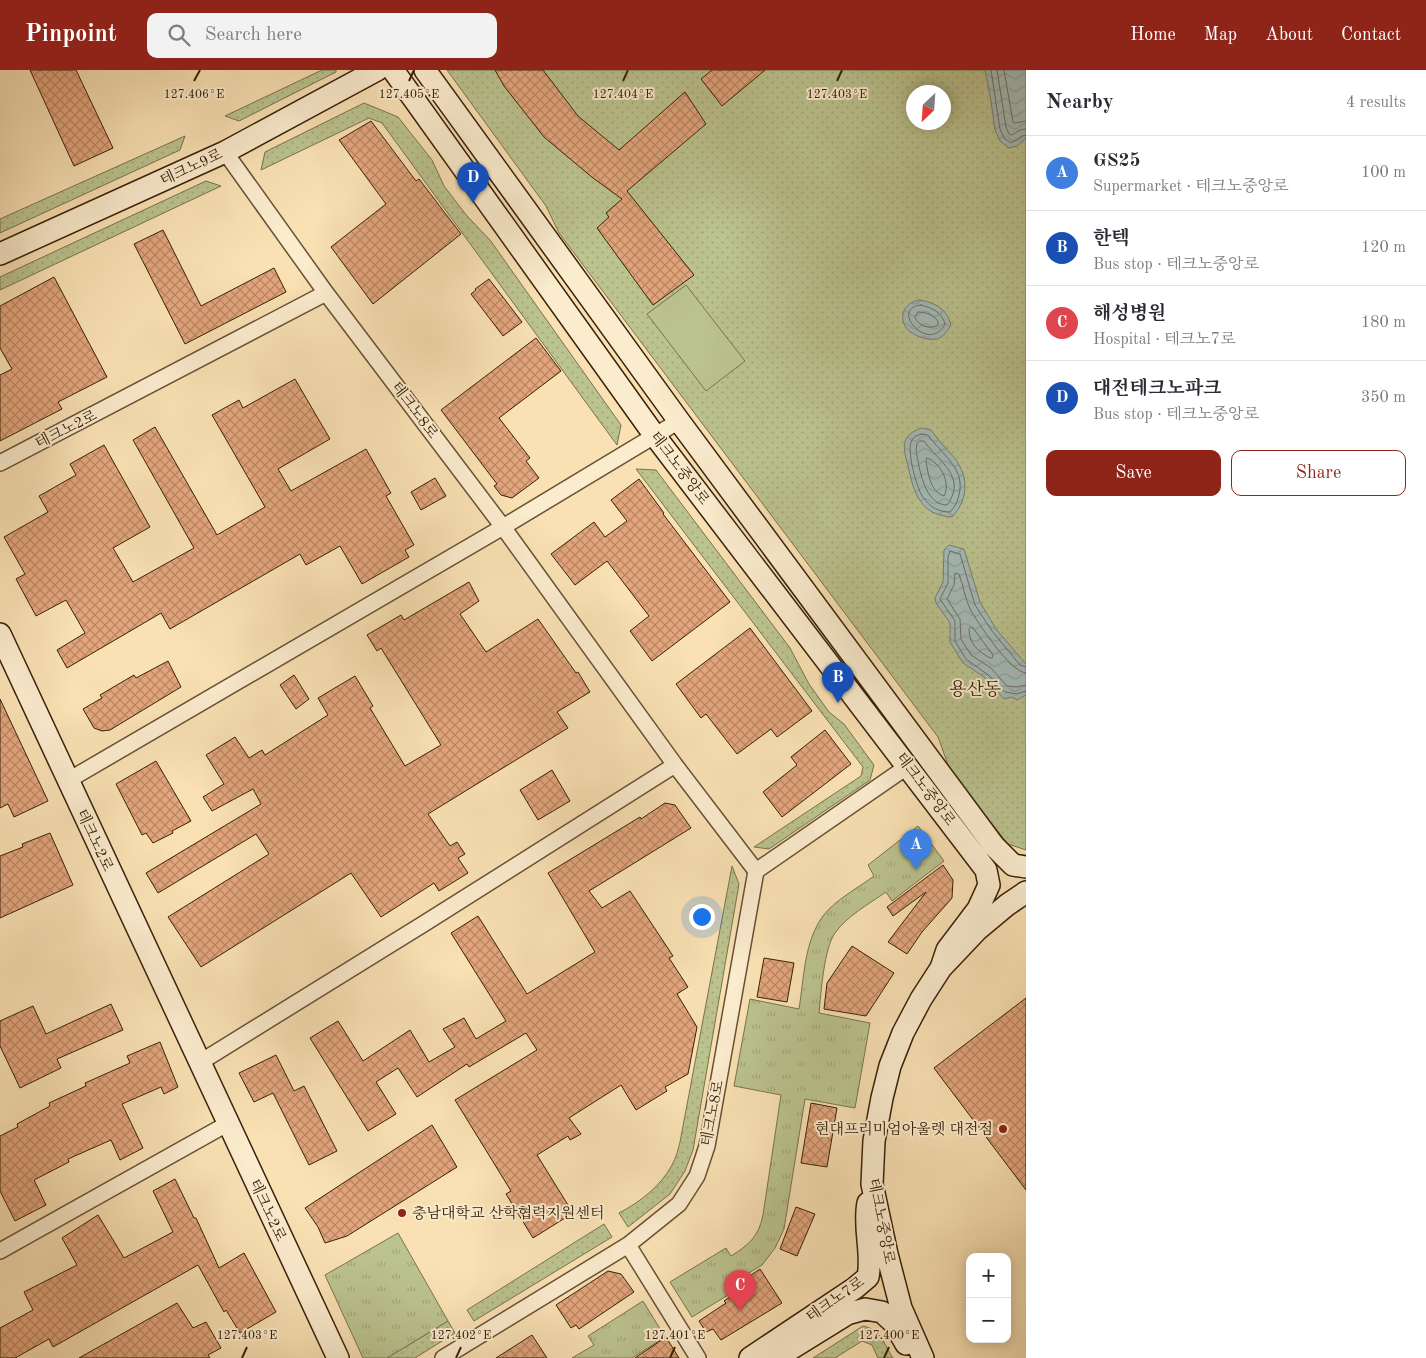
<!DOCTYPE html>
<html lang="en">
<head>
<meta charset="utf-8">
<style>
	body { margin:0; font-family:"Old Standard TT","Noto Serif KR",serif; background:#f2f2f3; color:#2b2b33 }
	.controls { position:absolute; right:15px; bottom:15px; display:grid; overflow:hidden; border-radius:10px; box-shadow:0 2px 12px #0003 }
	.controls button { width:45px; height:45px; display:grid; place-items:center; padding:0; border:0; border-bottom:1px solid #e1e1e2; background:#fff; color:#2b2b33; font:25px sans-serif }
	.compass { position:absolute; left:906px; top:15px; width:45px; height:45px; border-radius:50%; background:#fff; box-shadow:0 2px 12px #0003; rotate:205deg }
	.you { position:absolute; left:701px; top:846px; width:18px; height:18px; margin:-12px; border:4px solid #fff; border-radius:50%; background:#1a73e8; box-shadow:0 0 0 8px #1a73e833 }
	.badge { display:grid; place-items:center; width:32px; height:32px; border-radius:50%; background:#8f2418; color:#fff; font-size:16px; font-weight:700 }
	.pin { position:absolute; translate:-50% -41px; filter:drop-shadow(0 1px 2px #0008) }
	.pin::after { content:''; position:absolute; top:26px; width:18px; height:15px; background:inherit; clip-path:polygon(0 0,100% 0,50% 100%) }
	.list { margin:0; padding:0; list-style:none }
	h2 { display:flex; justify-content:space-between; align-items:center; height:65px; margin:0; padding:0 20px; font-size:21px }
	h2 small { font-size:16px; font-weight:400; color:#7c7c81 }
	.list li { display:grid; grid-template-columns:32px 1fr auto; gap:15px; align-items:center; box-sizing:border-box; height:75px; padding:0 20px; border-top:1px solid #e1e1e2 }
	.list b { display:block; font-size:19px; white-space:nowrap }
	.list p { margin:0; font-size:16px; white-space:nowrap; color:#7c7c81 }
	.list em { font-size:16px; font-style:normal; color:#7c7c81 }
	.actions { display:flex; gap:10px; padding:15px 20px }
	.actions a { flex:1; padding:11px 0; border:1px solid #8f2418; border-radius:10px; text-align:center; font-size:18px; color:#8f2418 }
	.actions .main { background:#8f2418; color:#fff }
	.icon { flex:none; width:28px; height:28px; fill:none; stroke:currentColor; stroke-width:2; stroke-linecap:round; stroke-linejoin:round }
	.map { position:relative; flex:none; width:1026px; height:1288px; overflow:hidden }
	header { display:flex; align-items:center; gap:30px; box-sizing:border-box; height:70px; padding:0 25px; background:#8f2418; color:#fff }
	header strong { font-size:24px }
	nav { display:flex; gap:28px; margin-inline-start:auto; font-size:18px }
	.search { width:350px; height:45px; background:#f2f2f3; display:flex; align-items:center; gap:12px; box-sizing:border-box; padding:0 18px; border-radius:10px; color:#7c7c81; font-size:19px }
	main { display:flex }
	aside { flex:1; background:#fff }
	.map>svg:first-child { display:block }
	.grass { fill:url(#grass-dots); stroke:#7a724c; fill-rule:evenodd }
	.park { fill:url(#park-tufts); stroke:#7a724c }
	.garden { fill:#bbc38f; stroke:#7a724c }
	.water { fill:url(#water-waves); stroke:#797d72 }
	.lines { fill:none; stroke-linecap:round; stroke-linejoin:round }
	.shore { stroke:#6e6e60; stroke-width:1 }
	.building { fill:url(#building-cross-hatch); stroke:#392009 }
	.street-casing { stroke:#695034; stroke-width:18 }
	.secondary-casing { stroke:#392009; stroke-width:24 }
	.street { stroke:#fbecce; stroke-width:15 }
	.secondary { stroke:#fbecce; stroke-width:21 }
	.ticks { fill:none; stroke:#392009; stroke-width:2 }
	.poi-dot { fill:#8f2418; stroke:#fbecce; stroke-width:2 }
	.labels { text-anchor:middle; stroke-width:4; stroke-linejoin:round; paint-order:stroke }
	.street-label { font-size:15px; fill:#392009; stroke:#fbecce }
	.poi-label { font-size:15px; fill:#392009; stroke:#fbecce; text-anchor:end }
	.quarter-label { font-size:18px; fill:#392009; stroke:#fbecce }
	.ticks-label { font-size:12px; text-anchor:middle; fill:#392009; stroke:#fbecce; stroke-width:4; stroke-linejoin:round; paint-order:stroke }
</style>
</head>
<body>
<header>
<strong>Pinpoint</strong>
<div class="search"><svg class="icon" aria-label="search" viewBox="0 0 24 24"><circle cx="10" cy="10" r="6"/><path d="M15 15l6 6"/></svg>Search here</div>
<nav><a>Home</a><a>Map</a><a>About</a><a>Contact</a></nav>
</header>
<main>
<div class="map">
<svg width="1026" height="1288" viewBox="0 0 1026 1288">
	<defs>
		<pattern id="grass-dots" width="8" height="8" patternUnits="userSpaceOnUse" patternTransform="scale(1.25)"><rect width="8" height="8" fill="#bbc38f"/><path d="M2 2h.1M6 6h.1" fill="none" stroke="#a2a77a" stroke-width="1.8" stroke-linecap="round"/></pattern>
		<pattern id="park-tufts" width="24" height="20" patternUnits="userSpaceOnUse" patternTransform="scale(1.25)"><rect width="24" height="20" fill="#bbc38f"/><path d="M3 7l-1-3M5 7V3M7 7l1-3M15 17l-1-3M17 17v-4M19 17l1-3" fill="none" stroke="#a2a77a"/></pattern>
		<pattern id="water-waves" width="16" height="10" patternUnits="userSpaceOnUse" patternTransform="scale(1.25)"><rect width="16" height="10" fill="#a3bbb8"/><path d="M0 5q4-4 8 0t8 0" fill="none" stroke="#8da09d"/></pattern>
		<pattern id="building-cross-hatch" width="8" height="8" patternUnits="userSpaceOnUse" patternTransform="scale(1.25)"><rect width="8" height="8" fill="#e3a57c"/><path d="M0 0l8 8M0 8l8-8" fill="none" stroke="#b98664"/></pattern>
	</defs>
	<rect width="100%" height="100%" fill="#f9e1b4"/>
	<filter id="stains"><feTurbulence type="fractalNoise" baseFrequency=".004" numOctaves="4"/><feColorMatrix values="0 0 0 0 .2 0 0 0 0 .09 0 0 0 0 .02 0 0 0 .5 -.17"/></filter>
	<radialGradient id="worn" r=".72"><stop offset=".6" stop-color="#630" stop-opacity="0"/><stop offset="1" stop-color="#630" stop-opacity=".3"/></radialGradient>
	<path class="grass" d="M322 0H336V2L239 51 225 46Z
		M447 0H1026V780L1008 774 951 703 938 667 559 163 546 136ZM914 22H944V52H914Z
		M364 33 398 47 432 90 444 116 467 146 490 170 621 355 617 375 382 53 369 48 261 100 265 82Z
		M185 66 180 80 0 163V149Z
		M206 111 221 116 0 220V207Z
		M636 399 656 400 790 578 809 614 829 642 844 654 874 695 870 710 769 779 754 777 861 706 863 697Z
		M732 796 739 814 693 1080 685 1101 670 1124 628 1157 619 1143C640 1132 661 1116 672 1095 676 1088 678 1080 680 1072Z
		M604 1154 612 1167 474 1251 467 1240Z
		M448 1251 455 1263 415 1288H387Z
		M863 1256C882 1260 883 1273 893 1288H878L872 1275 862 1271 835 1288H813Z"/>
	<path class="park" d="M918 756 944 791 892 831 886 822C869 834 847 846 835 863 824 878 821 923 819 943L870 953 855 1038 805 1029 784 1159 775 1178 762 1195 742 1207 746 1214 692 1247 670 1212 726 1178 731 1186C749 1175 759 1166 763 1145L781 1025 734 1016 750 929 799 939C804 908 804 872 823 846 835 830 858 818 874 806L868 795Z
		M398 1163 448 1251 387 1288H363L325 1205Z
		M643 1231 665 1267 632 1288H572L594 1275 588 1266Z"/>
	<path class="garden" d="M686 215 745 291 706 321 647 244Z"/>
	<path class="water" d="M985 0H1026V68L1017 76 1009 78 1000 71 995 60 991 31Z
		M920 230C936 233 947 239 951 255 947 261 944 267 937 269 927 271 910 265 905 256 898 243 908 231 920 230Z
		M922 358 931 360C937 369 944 376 951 384 969 403 970 428 952 447 920 445 914 423 908 396 906 388 902 377 906 369 909 363 916 360 922 358Z
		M949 475 964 479 980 532 996 559 1026 594V625L1017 630 1012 627 1004 629 984 607 963 593 950 572V553L936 533 935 528 943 512 944 480Z"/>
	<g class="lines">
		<path class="shore" d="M991 0 1000 59 1004 68 1011 73 1022 66 1026 65
			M997 0 1006 57 1009 64 1012 65 1020 60 1026 59
			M1004 0 1013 52 1015 53 1026 51
			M921 235C932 238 942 242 945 254 929 285 888 238 921 235Z
			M918 242C926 242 933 245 938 251V255C930 260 919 256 915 248Z
			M922 364 928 365C941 384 966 398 959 425 957 432 955 437 950 442 943 442 937 440 931 436 928 433 923 428 921 424 916 414 906 379 912 370 914 366 918 365 922 364Z
			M920 371H924C938 391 968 407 947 435 924 435 919 397 916 380L917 374Z
			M927 388C941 393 951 413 944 426 930 422 928 403 926 391Z
			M971 557 973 558 993 585 992 588H990C978 581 969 574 969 559Z
			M1026 597 1020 595 992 561 975 535 960 484 950 481 948 487V513L940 529 955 551V571L966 589 987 604 1005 622 1017 624 1026 621
			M1026 603C1010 602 978 553 970 539 965 528 963 515 959 504L955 503 954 515 947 529 960 549 961 569 971 585 991 598 1007 616 1017 617 1026 615"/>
	</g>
	<path class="building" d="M30 0H76L113 78 74 96Z
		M495 0H543L578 46 619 80 685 22 706 54 627 121 694 205 653 235 597 158 609 147 606 143 622 129 593 108 544 67 504 16Z
		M712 0H765L722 36 701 9Z
		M371 51 416 111 419 109 461 164 373 234 331 177 386 134 339 70Z
		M163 160 201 236 274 198 286 222 185 274 134 174Z
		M54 207 107 307 58 332 62 339 0 371V305L12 299 0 278V236Z
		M489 209 522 252 503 266 471 224 476 220 475 219Z
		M536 268 561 301 499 348 530 388 526 391 539 408 512 428 501 425 494 416 497 414 441 340Z
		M295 309 330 369 278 399 291 421 366 379 391 423 386 426 414 475 405 480 409 487 362 514 340 476 306 495 300 484 170 559 161 543 67 598 57 580 85 563 66 530 36 546 16 509 25 504 4 467 48 442 39 426 76 405 70 394 104 375 150 457 113 478 133 512 194 478 133 370 155 357 217 465 265 437 212 345 239 330 243 338Z
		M435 408 446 426 421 440 411 422Z
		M639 409 664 443 663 444 730 532 652 591 630 561 649 546 607 491 575 515 551 484 594 452 605 467 627 451 611 430Z
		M469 512 479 531 460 544 486 582 538 549 576 603 578 602 590 622 557 642 568 658 428 744 450 776 457 772 465 784 458 788 468 803 439 821 434 813 381 847 351 803 201 897 168 847 269 784 256 764 158 823 146 803 261 734 253 719 212 741 203 727 224 714 206 685 235 667 249 688 262 680 265 685 328 645 318 628 355 606 373 636 370 638 405 696 441 675 381 578 377 581 367 565 401 545 404 550Z
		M750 558 812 641 777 667 771 659 737 684 706 644 701 648 676 614Z
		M168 591 181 617 110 660 102 661 94 658 83 639 102 628 100 625 134 605 136 608Z
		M294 605 309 629 296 639 280 615Z
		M0 629 48 731 14 747 8 734 0 738Z
		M825 660 851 694 782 747 763 722 797 695 791 687Z
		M156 691 191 751 172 761 173 763 153 773 146 763 142 765 116 714Z
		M552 700 570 731 538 750 520 720Z
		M665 733 675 735 691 758 589 821 602 838 630 821 673 886 669 888 688 917 677 924 697 957 688 1004 665 1017 667 1021 636 1040 621 1015 569 1048 581 1064 570 1070 568 1066 537 1085 573 1143 533 1168 506 1124 511 1121 455 1030 537 980 526 963 469 997 467 994 417 1027 398 998 376 1012 396 1044 368 1061 310 968 338 951 363 991 410 960 429 992 455 977 443 959 464 948 476 969 506 951 451 863 478 846 527 924 595 882 548 803 640 747 641 749Z
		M50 763 73 815 0 848V786L23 777 22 774Z
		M943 795 953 810 952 828 922 862 907 884 888 872 926 822 893 846 887 837Z
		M852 876 894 903 866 946 824 939 827 913Z
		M764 888 794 893 787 932 757 927Z
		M1026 928V1120L934 998Z
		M111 934 123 960 57 989 61 998 20 1018 0 976V951L33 936 46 964Z
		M160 972 178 1017 164 1024 161 1017 122 1034 143 1078 120 1090 111 1070 68 1089 69 1092 34 1110 46 1135 15 1151 0 1121V1066L18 1057 17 1054 50 1036 49 1033 86 1016 85 1013 130 993 127 986Z
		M276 985 294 1021 304 1016 337 1081 309 1095 273 1023 254 1032 239 1003Z
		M811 1033 837 1038 827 1097 801 1093Z
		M432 1055 457 1097 347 1166 325 1173 318 1157 305 1138Z
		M175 1109 194 1148H196L219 1198 244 1183 276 1242 240 1263 226 1240 224 1242 198 1195 53 1277 49 1269 15 1288H0V1258L33 1240 24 1222 77 1195 62 1168 98 1145 124 1188 173 1162 153 1121Z
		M796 1137 815 1144 797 1186 780 1179Z
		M760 1199 782 1233 721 1270 713 1259 706 1262 699 1251 726 1233 724 1231 752 1213 748 1207Z
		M608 1201 621 1204 634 1222 579 1259 576 1255 571 1258 556 1235Z
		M177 1233 193 1258 206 1252 221 1278 208 1285 210 1288H79Z
		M532 1265 547 1288H496Z
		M666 1267 679 1288H635Z"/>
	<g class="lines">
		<defs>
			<path id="street" d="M225 82 326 223 503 457 675 695 756 801 707 1076 697 1106 679 1134 628 1175 443 1288
				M0 393 326 223
				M67 711 503 457 679 351
				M756 801 908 696
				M199 993 425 853 675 695
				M628 1175 698 1288
				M0 1181 227 1054"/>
			<path id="secondary" d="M393 0 655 366 986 800 989 815 978 839 947 880 941 898
				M425 0 679 351 994 776 1013 795 1026 797
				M0 184 225 82 377 0
				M0 564 338 1288
				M750 1288 855 1218 868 1207C873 1183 863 1158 868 1133
				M776 1288 847 1244 865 1239 882 1242 894 1253 906 1274
				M923 1288 901 1238 887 1184 872 1114 874 1071 882 1028 890 996 903 963 921 929 941 898 977 860 1007 835 1026 822"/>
		</defs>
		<use href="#street" class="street-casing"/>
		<use href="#secondary" class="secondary-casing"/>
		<use href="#street" class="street"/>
		<use href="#secondary" class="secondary"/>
	</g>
	<path class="ticks" d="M194 11 200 0M409 11 414 0M623 11 628 0M837 11 842 0M242 1288 247 1277M456 1288 461 1277M670 1288 675 1277M884 1288 889 1277"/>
	<g class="poi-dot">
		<circle cx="1003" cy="1059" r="5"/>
		<circle cx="402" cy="1143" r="5"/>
	</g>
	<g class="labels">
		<g class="street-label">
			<text transform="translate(191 97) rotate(-25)" y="5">테크노9로</text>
			<text transform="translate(415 340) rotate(53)" y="5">테크노8로</text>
			<text transform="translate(66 359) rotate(-27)" y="5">테크노2로</text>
			<text transform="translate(680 398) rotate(53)" y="5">테크노중앙로</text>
			<text transform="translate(926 719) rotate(53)" y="5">테크노중앙로</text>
			<text transform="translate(95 770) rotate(65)" y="5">테크노2로</text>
			<text transform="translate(712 1043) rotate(-79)" y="5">테크노8로</text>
			<text transform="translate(268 1140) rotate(65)" y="5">테크노2로</text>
			<text transform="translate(882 1151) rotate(79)" y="5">테크노중앙로</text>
			<text transform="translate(835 1229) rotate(-35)" y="5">테크노7로</text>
		</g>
		<g class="poi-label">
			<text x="993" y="1064">현대프리미엄아울렛 대전점</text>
			<text x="412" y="1148" text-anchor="start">충남대학교 산학협력지원센터</text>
		</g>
		<g class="quarter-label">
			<text x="975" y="625">용산동</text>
		</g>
	</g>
	<g class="ticks-label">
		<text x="194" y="28">127.406°E</text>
		<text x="409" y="28">127.405°E</text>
		<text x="623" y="28">127.404°E</text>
		<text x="837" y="28">127.403°E</text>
		<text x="247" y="1269">127.403°E</text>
		<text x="675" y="1269">127.401°E</text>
		<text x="889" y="1269">127.400°E</text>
		<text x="461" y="1269">127.402°E</text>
	</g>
	<rect width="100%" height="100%" filter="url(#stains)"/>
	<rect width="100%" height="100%" fill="url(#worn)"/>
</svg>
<div class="controls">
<button>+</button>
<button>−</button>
</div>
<svg class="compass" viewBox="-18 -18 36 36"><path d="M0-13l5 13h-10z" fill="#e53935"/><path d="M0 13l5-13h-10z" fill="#7c7c81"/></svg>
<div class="you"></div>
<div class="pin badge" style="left:916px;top:800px;background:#3f7fe0">A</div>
<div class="pin badge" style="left:838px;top:633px;background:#1a4fb4">B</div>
<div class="pin badge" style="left:740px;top:1241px;background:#e0444e">C</div>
<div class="pin badge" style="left:473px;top:133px;background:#1a4fb4">D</div>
</div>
<aside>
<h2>Nearby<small>4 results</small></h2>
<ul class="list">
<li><span class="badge" style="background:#3f7fe0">A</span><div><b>GS25</b><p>Supermarket · 테크노중앙로</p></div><em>100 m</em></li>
<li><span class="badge" style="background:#1a4fb4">B</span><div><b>한텍</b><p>Bus stop · 테크노중앙로</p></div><em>120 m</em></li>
<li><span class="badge" style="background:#e0444e">C</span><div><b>해성병원</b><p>Hospital · 테크노7로</p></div><em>180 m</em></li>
<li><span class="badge" style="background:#1a4fb4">D</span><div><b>대전테크노파크</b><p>Bus stop · 테크노중앙로</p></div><em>350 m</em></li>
</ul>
<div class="actions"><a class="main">Save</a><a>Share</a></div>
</aside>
</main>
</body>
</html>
